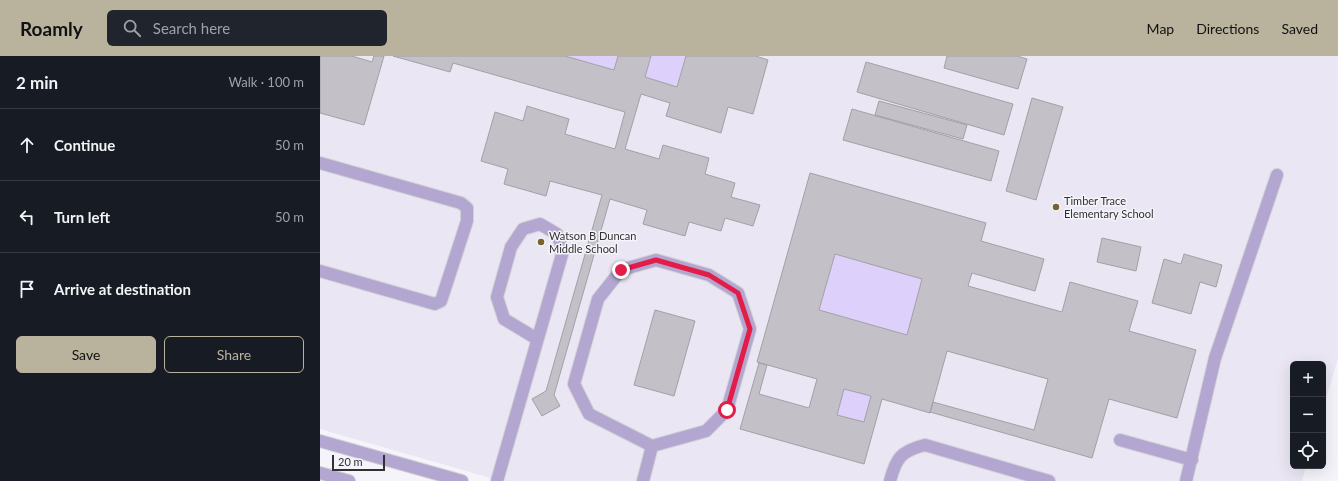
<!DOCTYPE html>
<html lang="en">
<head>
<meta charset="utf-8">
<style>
	body { margin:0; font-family:Lato,sans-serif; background:#20242c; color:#f1f3f6 }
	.controls { position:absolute; right:12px; bottom:12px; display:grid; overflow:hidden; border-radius:6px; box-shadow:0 4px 16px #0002 }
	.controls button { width:36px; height:36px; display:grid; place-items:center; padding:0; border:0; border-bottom:1px solid #363941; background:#171b24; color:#f1f3f6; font:20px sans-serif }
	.scale { position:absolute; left:12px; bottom:10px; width:53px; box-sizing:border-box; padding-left:4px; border:2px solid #313033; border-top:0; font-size:11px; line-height:14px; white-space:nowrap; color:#313033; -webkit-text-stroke:3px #f5f4fa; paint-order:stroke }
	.stop { position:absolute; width:12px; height:12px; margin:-9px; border:3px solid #e11d48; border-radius:50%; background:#fff }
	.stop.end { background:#e11d48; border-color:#fff; box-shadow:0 1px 4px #0008 }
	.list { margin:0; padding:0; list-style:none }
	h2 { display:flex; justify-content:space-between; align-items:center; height:52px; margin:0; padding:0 16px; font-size:17px }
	h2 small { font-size:13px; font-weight:400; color:#9ea1a6 }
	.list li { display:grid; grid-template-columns:26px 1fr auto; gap:12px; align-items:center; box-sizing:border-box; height:72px; padding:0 16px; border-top:1px solid #363941 }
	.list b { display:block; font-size:15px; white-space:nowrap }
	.list em { font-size:13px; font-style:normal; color:#9ea1a6 }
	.actions { display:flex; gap:8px; padding:12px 16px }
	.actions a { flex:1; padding:9px 0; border:1px solid #b9b29d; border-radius:6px; text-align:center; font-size:14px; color:#b9b29d }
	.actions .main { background:#b9b29d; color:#111 }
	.icon { flex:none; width:22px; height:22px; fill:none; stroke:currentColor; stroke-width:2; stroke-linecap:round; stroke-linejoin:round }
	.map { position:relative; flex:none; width:1018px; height:425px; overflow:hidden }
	header { display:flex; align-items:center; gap:24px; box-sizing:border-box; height:56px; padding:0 20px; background:#b9b29d; color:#111 }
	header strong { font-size:19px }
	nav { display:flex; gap:22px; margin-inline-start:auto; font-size:14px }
	.search { width:280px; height:36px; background:#20242c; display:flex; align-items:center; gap:10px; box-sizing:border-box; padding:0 14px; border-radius:6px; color:#9ea1a6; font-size:15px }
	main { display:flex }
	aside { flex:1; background:#171b24 }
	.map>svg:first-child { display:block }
	.built { fill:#eae6f3 }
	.green { fill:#ddd0fa }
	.building { fill:#c3c1c7; stroke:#a2a0a6; fill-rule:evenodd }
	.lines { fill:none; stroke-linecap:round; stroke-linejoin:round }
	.minor-casing { stroke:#d2d1d6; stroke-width:14 }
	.minor { stroke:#b3a6d0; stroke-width:12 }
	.route { stroke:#e11d48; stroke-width:5 }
	.poi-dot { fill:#756331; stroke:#f5f4fa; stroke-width:1.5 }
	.labels { text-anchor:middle; stroke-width:3; stroke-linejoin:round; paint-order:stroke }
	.poi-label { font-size:11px; fill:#313033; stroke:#f5f4fa; text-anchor:start }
</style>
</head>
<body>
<header>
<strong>Roamly</strong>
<div class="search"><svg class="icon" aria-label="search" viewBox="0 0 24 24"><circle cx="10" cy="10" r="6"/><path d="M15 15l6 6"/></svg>Search here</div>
<nav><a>Map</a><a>Directions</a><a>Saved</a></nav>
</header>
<main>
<aside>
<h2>2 min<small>Walk · 100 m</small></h2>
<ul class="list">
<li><svg class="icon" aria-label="ahead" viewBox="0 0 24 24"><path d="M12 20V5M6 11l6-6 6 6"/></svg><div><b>Continue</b></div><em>50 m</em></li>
<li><svg class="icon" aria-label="left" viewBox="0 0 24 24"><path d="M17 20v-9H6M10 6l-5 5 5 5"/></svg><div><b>Turn left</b></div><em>50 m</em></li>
<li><svg class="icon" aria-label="arrive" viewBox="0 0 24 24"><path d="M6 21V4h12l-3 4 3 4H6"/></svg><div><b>Arrive at destination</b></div></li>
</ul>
<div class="actions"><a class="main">Save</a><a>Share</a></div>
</aside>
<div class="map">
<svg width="1018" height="425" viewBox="0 0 1018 425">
	<rect width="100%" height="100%" fill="#f5f4fa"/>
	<path class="built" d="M0 0H1018V302L1003 353V308H973V410H986L982 425H181L0 373Z"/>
	<path class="green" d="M245 0H298L294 14Z
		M331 0H366L357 31 325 21Z
		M515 198 602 223 587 279 499 254Z
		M524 333 551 340 544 366 517 359Z"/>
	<path class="building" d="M0 0H32L52 6 54 0H64L44 69 0 57Z
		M73 0H245L294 14 298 0H331L325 21 357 31 366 0H436L448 4 433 58 408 51 401 77 346 60 350 47 321 38 305 93 339 103 343 89 389 102 385 118 415 127 411 141 440 149 433 170 405 162 401 175 369 166 365 180 323 168 327 154 290 143 234 339 240 350 222 360 212 343 226 335 282 139 230 125 226 140 184 128 188 113 161 105 175 56 203 65 207 50 249 63 245 78 295 93 305 56 133 7 130 16Z
		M627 0H697L707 3 698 33 624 12Z
		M546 6 693 48 684 79 537 36Z
		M712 42 743 51 716 144 686 135Z
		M559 45 647 69 643 83 555 59Z
		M532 53 679 95 671 125 523 84Z
		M490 117 666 167 661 185 724 203 715 235 652 217 648 230 742 256 750 226 818 245 809 275 876 294 857 362 789 343 772 402 610 356 613 346 714 374 728 323 627 295 610 357 562 343 544 408 420 373 439 307 447 309 439 338 489 352 497 323 437 306ZM515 198 602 223 587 279 499 254ZM524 333 551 340 544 366 517 359Z
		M782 182 821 191 816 215 777 206Z
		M864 198 902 209 896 231 880 226 871 258 832 247 844 203 861 208Z
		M335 254 375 265 354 340 314 329Z"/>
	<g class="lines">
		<defs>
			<path id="minor" d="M0 107 141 147 147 152V165L121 245 115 248 0 215
				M336 204 389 219 418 237 430 273 407 354 386 375 332 390 269 358 254 328 278 243 301 214Z
				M800 384 872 404
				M0 385 142 425
				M0 417 29 425
				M177 425 243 195 237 178 220 168 203 173 191 191 177 241 184 263 217 283
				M323 425 332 390
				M570 425C576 402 581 395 605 389L729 425
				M866 425 895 302 957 119"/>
		</defs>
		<use href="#minor" class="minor-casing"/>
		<use href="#minor" class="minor"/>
	</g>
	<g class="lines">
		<path class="route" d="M301 214 336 204 389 219 418 237 430 273 407 354"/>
	</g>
	<g class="poi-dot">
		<circle cx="736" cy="151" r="4"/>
		<circle cx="221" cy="186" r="4"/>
	</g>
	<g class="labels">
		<g class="poi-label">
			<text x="744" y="149">Timber Trace<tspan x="744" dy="13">Elementary School</tspan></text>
			<text x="229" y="184">Watson B Duncan<tspan x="229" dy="13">Middle School</tspan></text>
		</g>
	</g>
</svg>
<div class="controls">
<button>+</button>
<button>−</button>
<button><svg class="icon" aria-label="locate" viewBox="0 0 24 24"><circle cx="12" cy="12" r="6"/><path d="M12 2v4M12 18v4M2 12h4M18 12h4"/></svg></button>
</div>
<div class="scale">20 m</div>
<div class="stop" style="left:407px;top:354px"></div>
<div class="stop end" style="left:301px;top:214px"></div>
</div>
</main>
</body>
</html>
